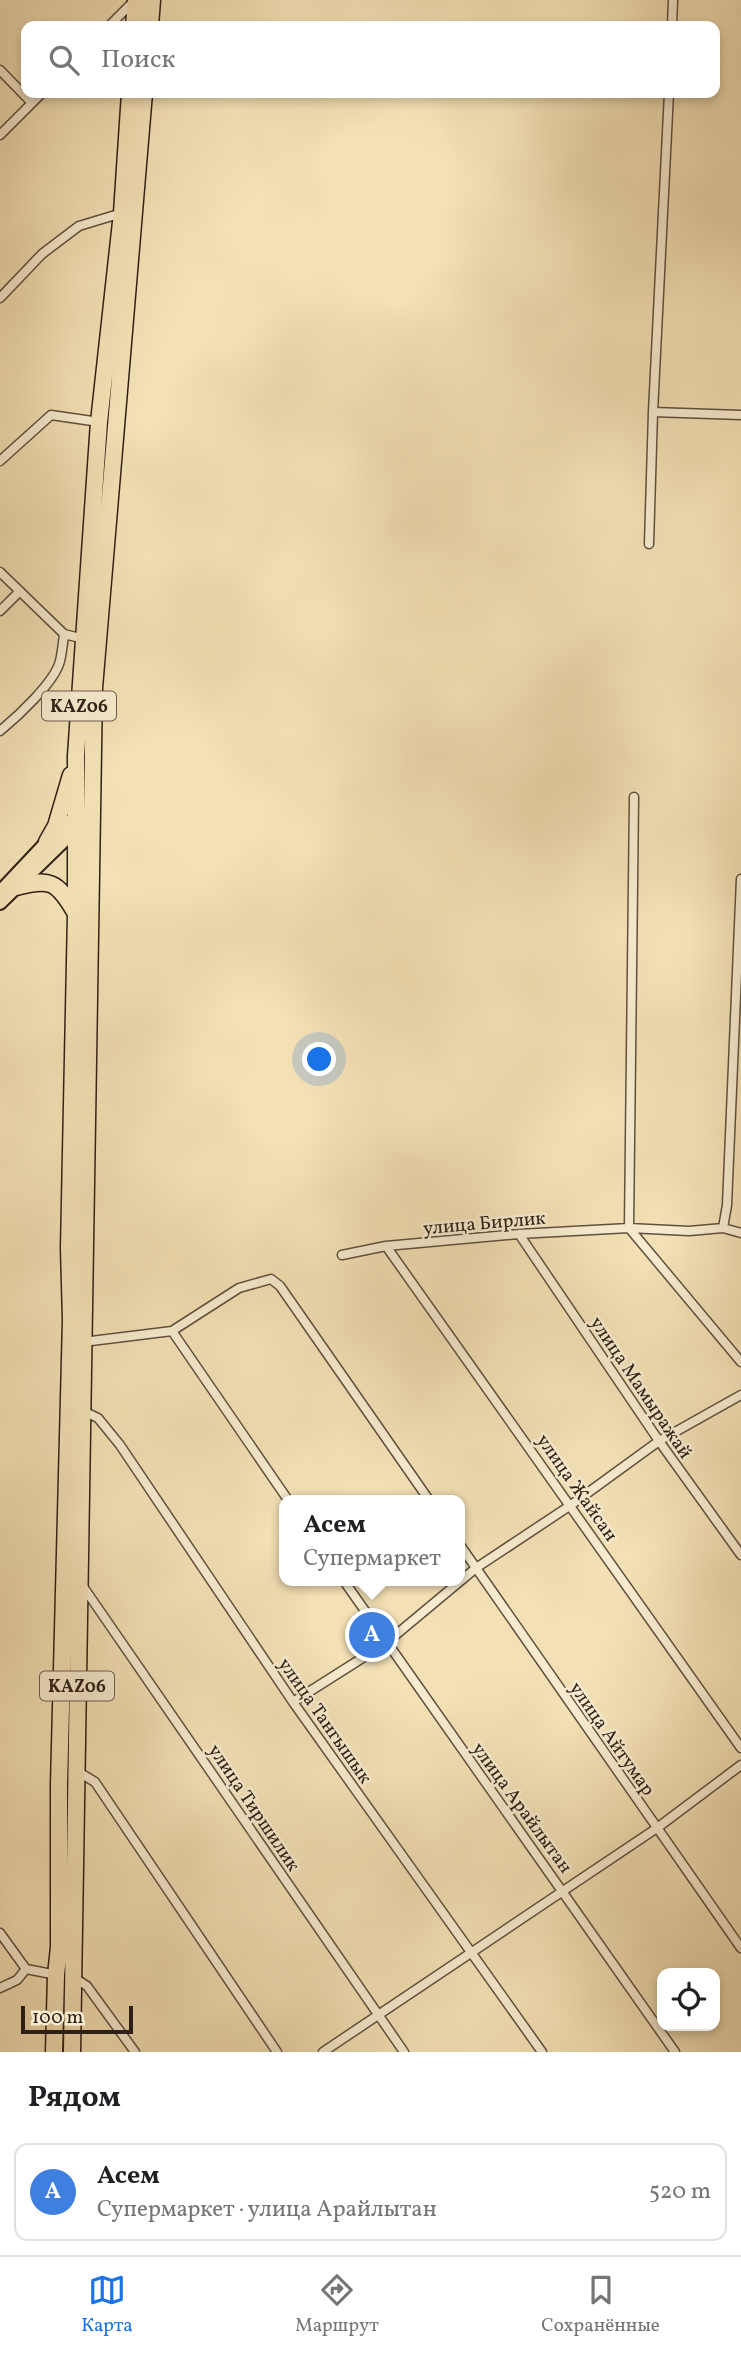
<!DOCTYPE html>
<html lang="ru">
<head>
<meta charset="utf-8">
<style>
	body { margin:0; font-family:Vollkorn,serif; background:#f2f2f2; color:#202124 }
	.controls { position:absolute; right:21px; bottom:21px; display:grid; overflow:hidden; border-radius:14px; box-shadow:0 4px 10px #0003 }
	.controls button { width:63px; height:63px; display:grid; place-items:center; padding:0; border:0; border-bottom:2px solid #e0e0e0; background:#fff; color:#202124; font:35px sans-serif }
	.scale { position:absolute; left:21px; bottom:18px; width:112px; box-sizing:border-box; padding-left:7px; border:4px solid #2f2017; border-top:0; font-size:19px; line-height:24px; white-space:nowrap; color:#2f2017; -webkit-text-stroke:5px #f7ebcf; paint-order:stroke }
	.you { position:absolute; left:320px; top:1060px; width:24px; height:24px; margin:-18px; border:5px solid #fff; border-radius:50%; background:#1a73e8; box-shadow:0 0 0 10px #1a73e833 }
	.badge { display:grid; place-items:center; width:46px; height:46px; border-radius:50%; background:#1a73e8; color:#fff; font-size:23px; font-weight:700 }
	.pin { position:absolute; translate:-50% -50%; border:4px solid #fff; box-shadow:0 2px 7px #0006 }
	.popup { position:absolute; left:279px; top:1495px; width:186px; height:91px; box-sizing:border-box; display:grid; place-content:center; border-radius:14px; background:#fff; filter:drop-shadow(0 2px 5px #0005); font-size:23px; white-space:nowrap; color:#757577 }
	.popup b { font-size:26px; color:#202124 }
	.popup::after { content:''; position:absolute; left:50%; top:100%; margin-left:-14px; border:14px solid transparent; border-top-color:#fff }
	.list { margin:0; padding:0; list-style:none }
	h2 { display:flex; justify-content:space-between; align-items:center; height:91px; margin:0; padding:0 28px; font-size:30px }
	h2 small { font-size:23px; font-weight:400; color:#757577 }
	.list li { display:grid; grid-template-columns:46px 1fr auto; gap:21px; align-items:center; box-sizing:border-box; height:98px; margin:0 14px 14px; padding:0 14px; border:2px solid #e0e0e0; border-radius:14px }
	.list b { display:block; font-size:26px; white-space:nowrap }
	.list p { margin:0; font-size:23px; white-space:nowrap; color:#757577 }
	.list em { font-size:23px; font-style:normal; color:#757577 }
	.icon { flex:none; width:38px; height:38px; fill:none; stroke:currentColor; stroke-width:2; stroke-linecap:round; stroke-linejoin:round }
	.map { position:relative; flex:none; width:741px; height:2052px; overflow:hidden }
	.search { position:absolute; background:#fff; box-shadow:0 4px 10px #0003; left:21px; right:21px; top:21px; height:77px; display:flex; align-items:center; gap:18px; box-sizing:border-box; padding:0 24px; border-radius:14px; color:#757577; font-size:26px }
	.sheet { height:203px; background:#fff }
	nav { display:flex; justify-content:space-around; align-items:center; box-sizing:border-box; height:98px; border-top:2px solid #e0e0e0; background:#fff; font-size:19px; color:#757577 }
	nav a { display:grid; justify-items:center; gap:4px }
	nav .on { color:#1a73e8 }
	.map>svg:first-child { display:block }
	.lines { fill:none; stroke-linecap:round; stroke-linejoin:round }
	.street-casing { stroke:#60503e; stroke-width:11 }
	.primary-casing { stroke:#2f2017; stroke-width:16 }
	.highway-casing { stroke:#2f2017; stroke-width:19 }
	.street { stroke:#f7ebcf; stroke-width:8 }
	.primary { stroke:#f3e0b5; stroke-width:12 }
	.highway { stroke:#f3e0b5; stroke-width:16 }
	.labels { text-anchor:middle; stroke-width:5; stroke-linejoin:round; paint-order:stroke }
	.shield { fill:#f7ebcf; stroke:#6b5d4e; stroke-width:2 }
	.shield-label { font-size:18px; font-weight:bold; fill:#2f2017 }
	.street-label { font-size:19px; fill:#2f2017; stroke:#f7ebcf }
</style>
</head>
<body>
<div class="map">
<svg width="741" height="2052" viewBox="0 0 741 2052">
	<rect width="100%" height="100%" fill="#f3e0b5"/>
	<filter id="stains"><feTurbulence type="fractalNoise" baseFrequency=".00286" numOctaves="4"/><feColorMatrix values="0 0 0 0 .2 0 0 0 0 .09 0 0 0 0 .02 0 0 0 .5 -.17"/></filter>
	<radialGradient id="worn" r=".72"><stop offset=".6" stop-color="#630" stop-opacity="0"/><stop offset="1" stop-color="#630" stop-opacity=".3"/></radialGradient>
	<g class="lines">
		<defs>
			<path id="street" d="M109 26 133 2
				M672 26 673 0
				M0 70 32 103
				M0 135 42 93
				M0 298 42 254 79 226 122 213
				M653 412 741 415
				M0 461 51 415 99 422
				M649 544 653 412 669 93
				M0 572 64 634 84 639
				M0 611 19 592
				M0 731C17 717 55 682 60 661 62 653 63 643 64 634
				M634 797 629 1228 741 1362
				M741 879 727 1205 723 1228 741 1233
				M519 1234 659 1441 741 1555
				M386 1246 741 1748
				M342 1255 386 1246 519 1234 629 1228 689 1231 723 1228
				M172 1331 239 1288 271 1279 280 1286 429 1500
				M83 1342 172 1331 288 1500
				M83 1411 98 1418 120 1445 293 1702 542 2052
				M460 1545 741 1948
				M344 1581 675 2052
				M82 1585 404 2052
				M293 1702 386 1643 476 1568 571 1505 659 1441 741 1395
				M77 1771 95 1782 277 2052
				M0 1933 26 1969
				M73 1977 87 1986 135 2052
				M0 1988 17 1980 26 1969 57 1975
				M323 2052 657 1828 741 1765"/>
			<path id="primary" d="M0 892 47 842 80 813
				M0 903 80 825"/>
			<path id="highway" d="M134 26 136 0
				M150 26 152 0
				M47 842 56 826 71 775
				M16 887C50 878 57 881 75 912
				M54 2052 56 1975 59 1947V1785L71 1320 69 1248 76 914V756L99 422 122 213 130 93
				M72 2052 94 688 144 93"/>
		</defs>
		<use href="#street" class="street-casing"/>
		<use href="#primary" class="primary-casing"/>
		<use href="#highway" class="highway-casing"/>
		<use href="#street" class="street"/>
		<use href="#primary" class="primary"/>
		<use href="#highway" class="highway"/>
	</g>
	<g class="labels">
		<g class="shield">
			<rect x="42" y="691.5" width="74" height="29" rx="5"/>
			<rect x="40" y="1671.5" width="74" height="29" rx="5"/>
		</g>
		<g class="shield-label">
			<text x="79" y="712">KАZ06</text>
			<text x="77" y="1692">KАZ06</text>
		</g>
		<g class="street-label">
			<text transform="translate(484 1222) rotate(-5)" y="7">улица Бирлик</text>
			<text transform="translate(642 1387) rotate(56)" y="7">улица Мамыражай</text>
			<text transform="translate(578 1487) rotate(55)" y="7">улица Жайсан</text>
			<text transform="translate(326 1720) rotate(55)" y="7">улица Тангышык</text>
			<text transform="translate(613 1738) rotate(55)" y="7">улица Айтумар</text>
			<text transform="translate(255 1807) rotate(56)" y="7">улица Тиршилик</text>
			<text transform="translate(523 1807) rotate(54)" y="7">улица Арайлытан</text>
		</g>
	</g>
	<rect width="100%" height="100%" filter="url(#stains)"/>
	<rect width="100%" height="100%" fill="url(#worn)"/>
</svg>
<div class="controls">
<button><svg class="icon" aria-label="locate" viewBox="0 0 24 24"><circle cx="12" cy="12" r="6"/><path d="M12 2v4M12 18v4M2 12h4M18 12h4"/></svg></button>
</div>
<div class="scale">100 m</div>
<div class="you"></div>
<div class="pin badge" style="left:372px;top:1635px;background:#3f7fe0">A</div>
<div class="popup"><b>Асем</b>Супермаркет</div>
<div class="search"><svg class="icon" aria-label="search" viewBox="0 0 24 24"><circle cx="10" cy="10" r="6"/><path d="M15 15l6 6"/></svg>Поиск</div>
</div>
<section class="sheet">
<h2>Рядом<small></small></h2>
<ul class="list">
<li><span class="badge" style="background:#3f7fe0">A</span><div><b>Асем</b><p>Супермаркет · улица Арайлытан</p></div><em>520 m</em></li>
</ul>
</section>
<nav>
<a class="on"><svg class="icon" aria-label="map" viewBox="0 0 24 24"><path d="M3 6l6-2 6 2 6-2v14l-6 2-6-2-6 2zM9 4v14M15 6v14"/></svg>Карта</a>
<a><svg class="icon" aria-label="directions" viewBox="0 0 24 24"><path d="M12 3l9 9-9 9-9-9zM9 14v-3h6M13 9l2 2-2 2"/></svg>Маршрут</a>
<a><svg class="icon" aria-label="saved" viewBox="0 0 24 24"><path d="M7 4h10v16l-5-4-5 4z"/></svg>Сохранённые</a>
</nav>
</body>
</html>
